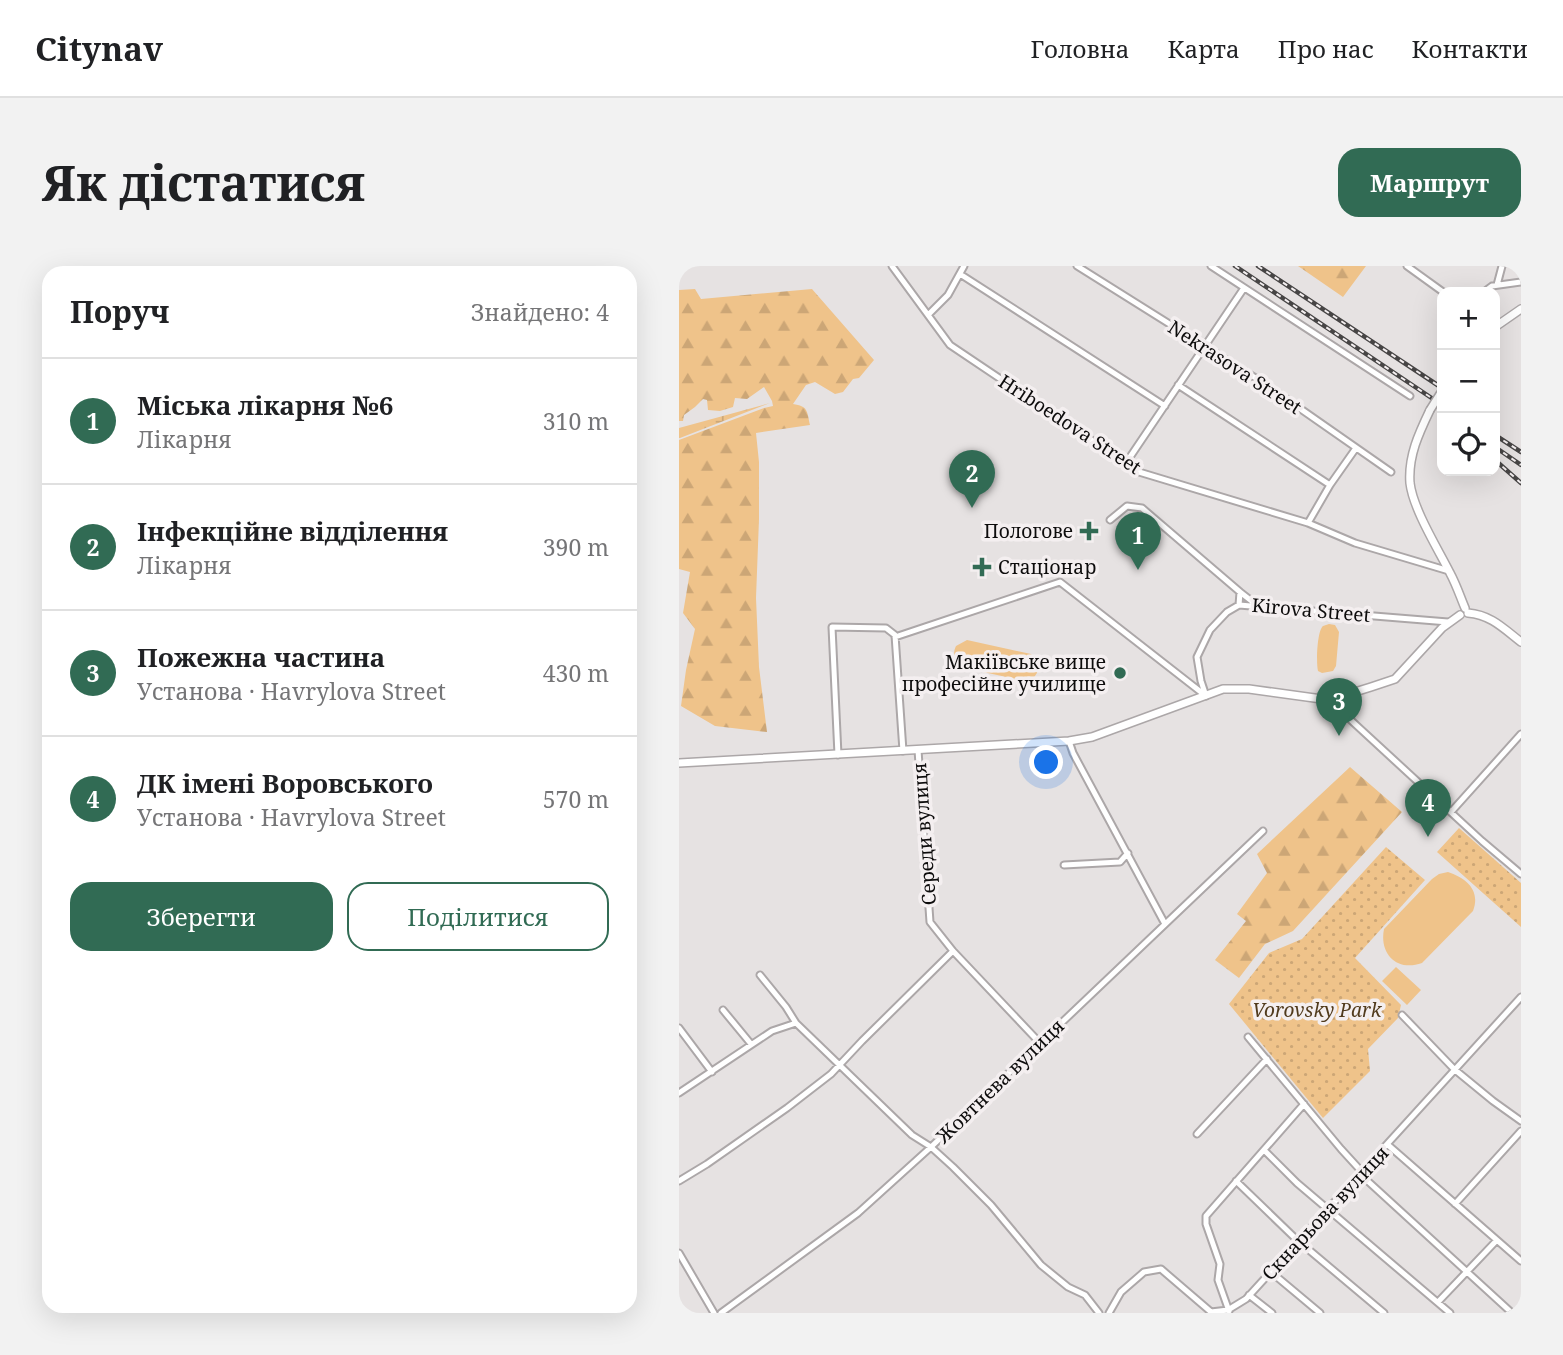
<!DOCTYPE html>
<html lang="uk">
<head>
<meta charset="utf-8">
<style>
	body { margin:0; font-family:"Noto Serif",serif; background:#f2f2f2; color:#202124 }
	.controls { position:absolute; right:21px; top:21px; display:grid; overflow:hidden; border-radius:14px; box-shadow:0 7px 28px #0002 }
	.controls button { width:63px; height:63px; display:grid; place-items:center; padding:0; border:0; border-bottom:2px solid #e0e0e0; background:#fff; color:#202124; font:35px sans-serif }
	.you { position:absolute; left:368px; top:497px; width:24px; height:24px; margin:-18px; border:5px solid #fff; border-radius:50%; background:#1a73e8; box-shadow:0 0 0 10px #1a73e833 }
	.badge { display:grid; place-items:center; width:46px; height:46px; border-radius:50%; background:#316b54; color:#fff; font-size:23px; font-weight:700 }
	.pin { position:absolute; translate:-50% -58px; filter:drop-shadow(0 2px 4px #0008) }
	.pin::after { content:''; position:absolute; top:37px; width:24px; height:21px; background:inherit; clip-path:polygon(0 0,100% 0,50% 100%) }
	.list { margin:0; padding:0; list-style:none }
	h2 { display:flex; justify-content:space-between; align-items:center; height:91px; margin:0; padding:0 28px; font-size:30px }
	h2 small { font-size:23px; font-weight:400; color:#757577 }
	.list li { display:grid; grid-template-columns:46px 1fr auto; gap:21px; align-items:center; box-sizing:border-box; height:126px; padding:0 28px; border-top:2px solid #e0e0e0 }
	.list b { display:block; font-size:26px; white-space:nowrap }
	.list p { margin:0; font-size:23px; white-space:nowrap; color:#757577 }
	.list em { font-size:23px; font-style:normal; color:#757577 }
	.actions { display:flex; gap:14px; padding:21px 28px }
	.actions a { flex:1; padding:16px 0; border:2px solid #316b54; border-radius:21px; text-align:center; font-size:24px; color:#316b54 }
	.actions .main { background:#316b54; color:#fff }
	.icon { flex:none; width:38px; height:38px; fill:none; stroke:currentColor; stroke-width:2; stroke-linecap:round; stroke-linejoin:round }
	.map { position:relative; flex:none; width:842px; height:1047px; overflow:hidden; border-radius:21px }
	header { display:flex; align-items:center; gap:42px; box-sizing:border-box; height:98px; padding:0 35px; background:#fff; border-bottom:2px solid #e0e0e0 }
	header strong { font-size:33px }
	nav { display:flex; gap:38px; margin-inline-start:auto; font-size:24px }
	.intro { display:flex; align-items:center; justify-content:space-between; box-sizing:border-box; height:168px; padding:0 42px }
	h1 { margin:0; font-size:49px }
	.button { padding:18px 32px; border-radius:21px; background:#316b54; color:#fff; font-size:24px; font-weight:700 }
	main { display:flex; gap:42px; padding:0 42px }
	aside { flex:1; background:#fff; border-radius:21px; box-shadow:0 7px 28px #0002 }
	.map>svg:first-child { display:block }
	.green { fill:url(#green-dots) }
	.forest { fill:url(#forest-firs) }
	.wetland { fill:url(#wetland-marsh) }
	.pitch { fill:#efc38a }
	.lines { fill:none; stroke-linecap:round; stroke-linejoin:round }
	.minor-casing { stroke:#aca7a8; stroke-width:9 }
	.tertiary-casing { stroke:#aca7a8; stroke-width:10 }
	.minor { stroke:#fff; stroke-width:5 }
	.tertiary { stroke:#fff; stroke-width:7 }
	.rail-casing { stroke:#474545; stroke-width:4.5 }
	.rail { stroke:#f4eff0; stroke-width:2; stroke-dasharray:5; stroke-linecap:butt }
	.tertiary-bridge-casing { stroke:#aca7a8; stroke-width:10; stroke-linecap:butt }
	.tertiary-bridge { stroke:#fff; stroke-width:7 }
	.poi-dot { fill:#316b54; stroke:#f4eff0; stroke-width:2.5 }
	.labels { text-anchor:middle; stroke-width:7; stroke-linejoin:round; paint-order:stroke }
	.street-label { font-size:19px; fill:#0d0c0c; stroke:#f4eff0 }
	.poi-label { font-size:19px; fill:#0d0c0c; stroke:#f4eff0; text-anchor:end }
	.park-label { font-size:19px; font-style:italic; fill:#513b1d; stroke:#f4eff0 }
</style>
</head>
<body>
<header>
<strong>Citynav</strong>
<nav><a>Головна</a><a>Карта</a><a>Про нас</a><a>Контакти</a></nav>
</header>
<div class="intro"><h1>Як дістатися</h1><a class="button">Маршрут</a></div>
<main>
<aside>
<h2>Поруч<small>Знайдено: 4</small></h2>
<ul class="list">
<li><span class="badge">1</span><div><b>Міська лікарня №6</b><p>Лікарня</p></div><em>310 m</em></li>
<li><span class="badge">2</span><div><b>Інфекційне відділення</b><p>Лікарня</p></div><em>390 m</em></li>
<li><span class="badge">3</span><div><b>Пожежна частина</b><p>Установа · Havrylova Street</p></div><em>430 m</em></li>
<li><span class="badge">4</span><div><b>ДК імені Воровського</b><p>Установа · Havrylova Street</p></div><em>570 m</em></li>
</ul>
<div class="actions"><a class="main">Зберегти</a><a>Поділитися</a></div>
</aside>
<div class="map">
<svg width="842" height="1047" viewBox="0 0 842 1047">
	<defs>
		<pattern id="green-dots" width="8" height="8" patternUnits="userSpaceOnUse" patternTransform="scale(1.75)"><rect width="8" height="8" fill="#efc38a"/><path d="M2 2h.1M6 6h.1" fill="none" stroke="#cca676" stroke-width="1.8" stroke-linecap="round"/></pattern>
		<pattern id="forest-firs" width="22" height="20" patternUnits="userSpaceOnUse" patternTransform="scale(1.75)"><rect width="22" height="20" fill="#efc38a"/><path d="M5 1l3.5 6h-7zM16 11l3.5 6h-7z" fill="#cca676"/></pattern>
		<pattern id="wetland-marsh" width="20" height="14" patternUnits="userSpaceOnUse" patternTransform="scale(1.75)"><rect width="20" height="14" fill="#efc38a"/><path d="M1 5h8M5 5V1M11 12h8M15 12V8" fill="none" stroke="#cca676"/></pattern>
	</defs>
	<rect width="100%" height="100%" fill="#e6e2e2"/>
	<path class="green" d="M780 562 842 617V661L758 586Z
		M707 581 746 614 676 692 722 739 719 752 689 783 691 805 644 852 550 738 590 687 623 673Z"/>
	<path class="forest" d="M619 0H687L664 31Z
		M16 23 22 33 133 23 195 94 180 112 174 113 164 126 156 128 136 116 127 119 114 138C129 140 128 145 131 159L77 167 80 196V253L77 332 80 401 88 466 36 460 2 440 7 404 16 363 4 347 11 306 0 303V174L85 142 94 140 93 135 85 121 68 133 56 132 54 141 41 145 29 144 28 134 24 133 16 141 5 149 4 155H0V24Z
		M671 501 723 546 614 665 586 678 560 712 536 694 567 655 558 648 588 607 578 588Z"/>
	<path class="wetland" d="M91 137 1 172H0V162Z"/>
	<path class="pitch" d="M650 358 656 359 660 366 657 400 654 405 643 407 639 405C637 397 638 365 644 360 646 359 648 359 650 358Z
		M288 374 352 388C362 399 362 406 350 416L281 401C276 394 273 388 277 380Z
		M769 606C787 612 802 624 794 645L743 697C718 706 700 688 705 663L753 613 760 608Z
		M717 701 742 724 728 739 703 715Z"/>
	<g class="lines">
		<defs>
			<path id="minor" d="M213 0 271 79 460 206 629 257 676 277 770 305
				M398 0 583 116 712 206
				M532 0 731 130
				M728 0 764 26
				M281 8 486 140
				M818 19 823 0
				M805 26 813 20 842 16
				M249 49 269 29 285 0
				M499 119 651 219
				M447 197 565 22
				M431 254 448 240 463 242 561 326 560 339
				M629 257 651 219 677 182
				M561 326 579 340
				M216 371 381 316 527 430
				M527 430 522 415 518 391 531 364 548 346 560 339 769 356
				M650 434 803 575 842 608
				M390 475 394 487 486 658
				M239 484 251 656 274 685 361 777
				M159 489 153 361 207 362 216 369 224 485
				M772 546 842 468
				M385 599 441 596 449 587
				M81 709 107 741 117 757 233 869 252 881 274 901 312 939 362 999 389 1021 406 1029 420 1047
				M44 744 72 778
				M723 749 775 803 814 835 842 855
				M0 762 33 806
				M569 771 662 883 683 906
				M0 827 93 765 117 757
				M518 868 588 793
				M709 879 842 995
				M585 884 618 917 771 1047
				M681 908 833 1047
				M0 915 28 898 108 842 152 808 183 775 274 685
				M557 915 617 973 705 1047
				M776 938 842 865
				M0 987 35 1047
				M592 1006 641 1047
				M570 1029 593 1047
				M759 1036 818 974
				M550 1045 539 1014 541 998 527 958V950L625 838
				M42 1047 179 947 252 881 584 565
				M430 1047 442 1026 465 1006 482 1003 532 1046 549 1044 567 1033 842 731"/>
			<path id="tertiary" d="M816 61 842 43
				M751 144C740 167 729 190 731 217 734 243 759 283 771 307 777 318 781 330 786 342
				M789 347C812 349 824 362 842 376
				M0 497 390 475 413 471 544 423H570L650 434 692 421 716 413 763 362 781 349"/>
		</defs>
		<use href="#minor" class="minor-casing"/>
		<use href="#tertiary" class="tertiary-casing"/>
		<use href="#minor" class="minor"/>
		<use href="#tertiary" class="tertiary"/>
		<defs>
			<path id="rail" d="M556 0 763 139
				M579 0 763 122
				M816 169 842 186
				M816 181 842 199
				M816 194 842 217"/>
		</defs>
		<use href="#rail" class="rail-casing"/>
		<use href="#rail" class="rail"/>
		<defs>
			<path id="tertiary-bridge" d="M751 144 763 125"/>
		</defs>
		<use href="#tertiary-bridge" class="tertiary-bridge-casing"/>
		<use href="#tertiary-bridge" class="tertiary-bridge"/>
	</g>
	<g class="poi-dot">
		<path d="M406.5 254.5h7v7h7v7h-7v7h-7v-7h-7v-7h7z"/>
		<path d="M299.5 290.5h7v7h7v7h-7v7h-7v-7h-7v-7h7z"/>
		<circle cx="441" cy="407" r="7"/>
	</g>
	<g class="labels">
		<g class="street-label">
			<text transform="translate(556 101) rotate(33)" y="7">Nekrasova Street</text>
			<text transform="translate(391 158) rotate(33)" y="7">Hriboedova Street</text>
			<text transform="translate(632 344) rotate(5)" y="7">Kirova Street</text>
			<text transform="translate(245 568) rotate(-94)" y="7">Середи вулиця</text>
			<text transform="translate(321 815) rotate(-44)" y="7">Жовтнева вулиця</text>
			<text transform="translate(646 947) rotate(-47)" y="7">Скнарьова вулиця</text>
		</g>
		<g class="poi-label">
			<text x="394" y="272">Пологове</text>
			<text x="319" y="308" text-anchor="start">Стаціонар</text>
			<text x="427" y="403">Макіївське вище<tspan x="427" dy="22">професійне училище</tspan></text>
		</g>
		<g class="park-label">
			<text x="638" y="751">Vorovsky Park</text>
		</g>
	</g>
</svg>
<div class="controls">
<button>+</button>
<button>−</button>
<button><svg class="icon" aria-label="locate" viewBox="0 0 24 24"><circle cx="12" cy="12" r="6"/><path d="M12 2v4M12 18v4M2 12h4M18 12h4"/></svg></button>
</div>
<div class="you"></div>
<div class="pin badge" style="left:459px;top:304px">1</div>
<div class="pin badge" style="left:293px;top:242px">2</div>
<div class="pin badge" style="left:660px;top:470px">3</div>
<div class="pin badge" style="left:749px;top:571px">4</div>
</div>
</main>
</body>
</html>
